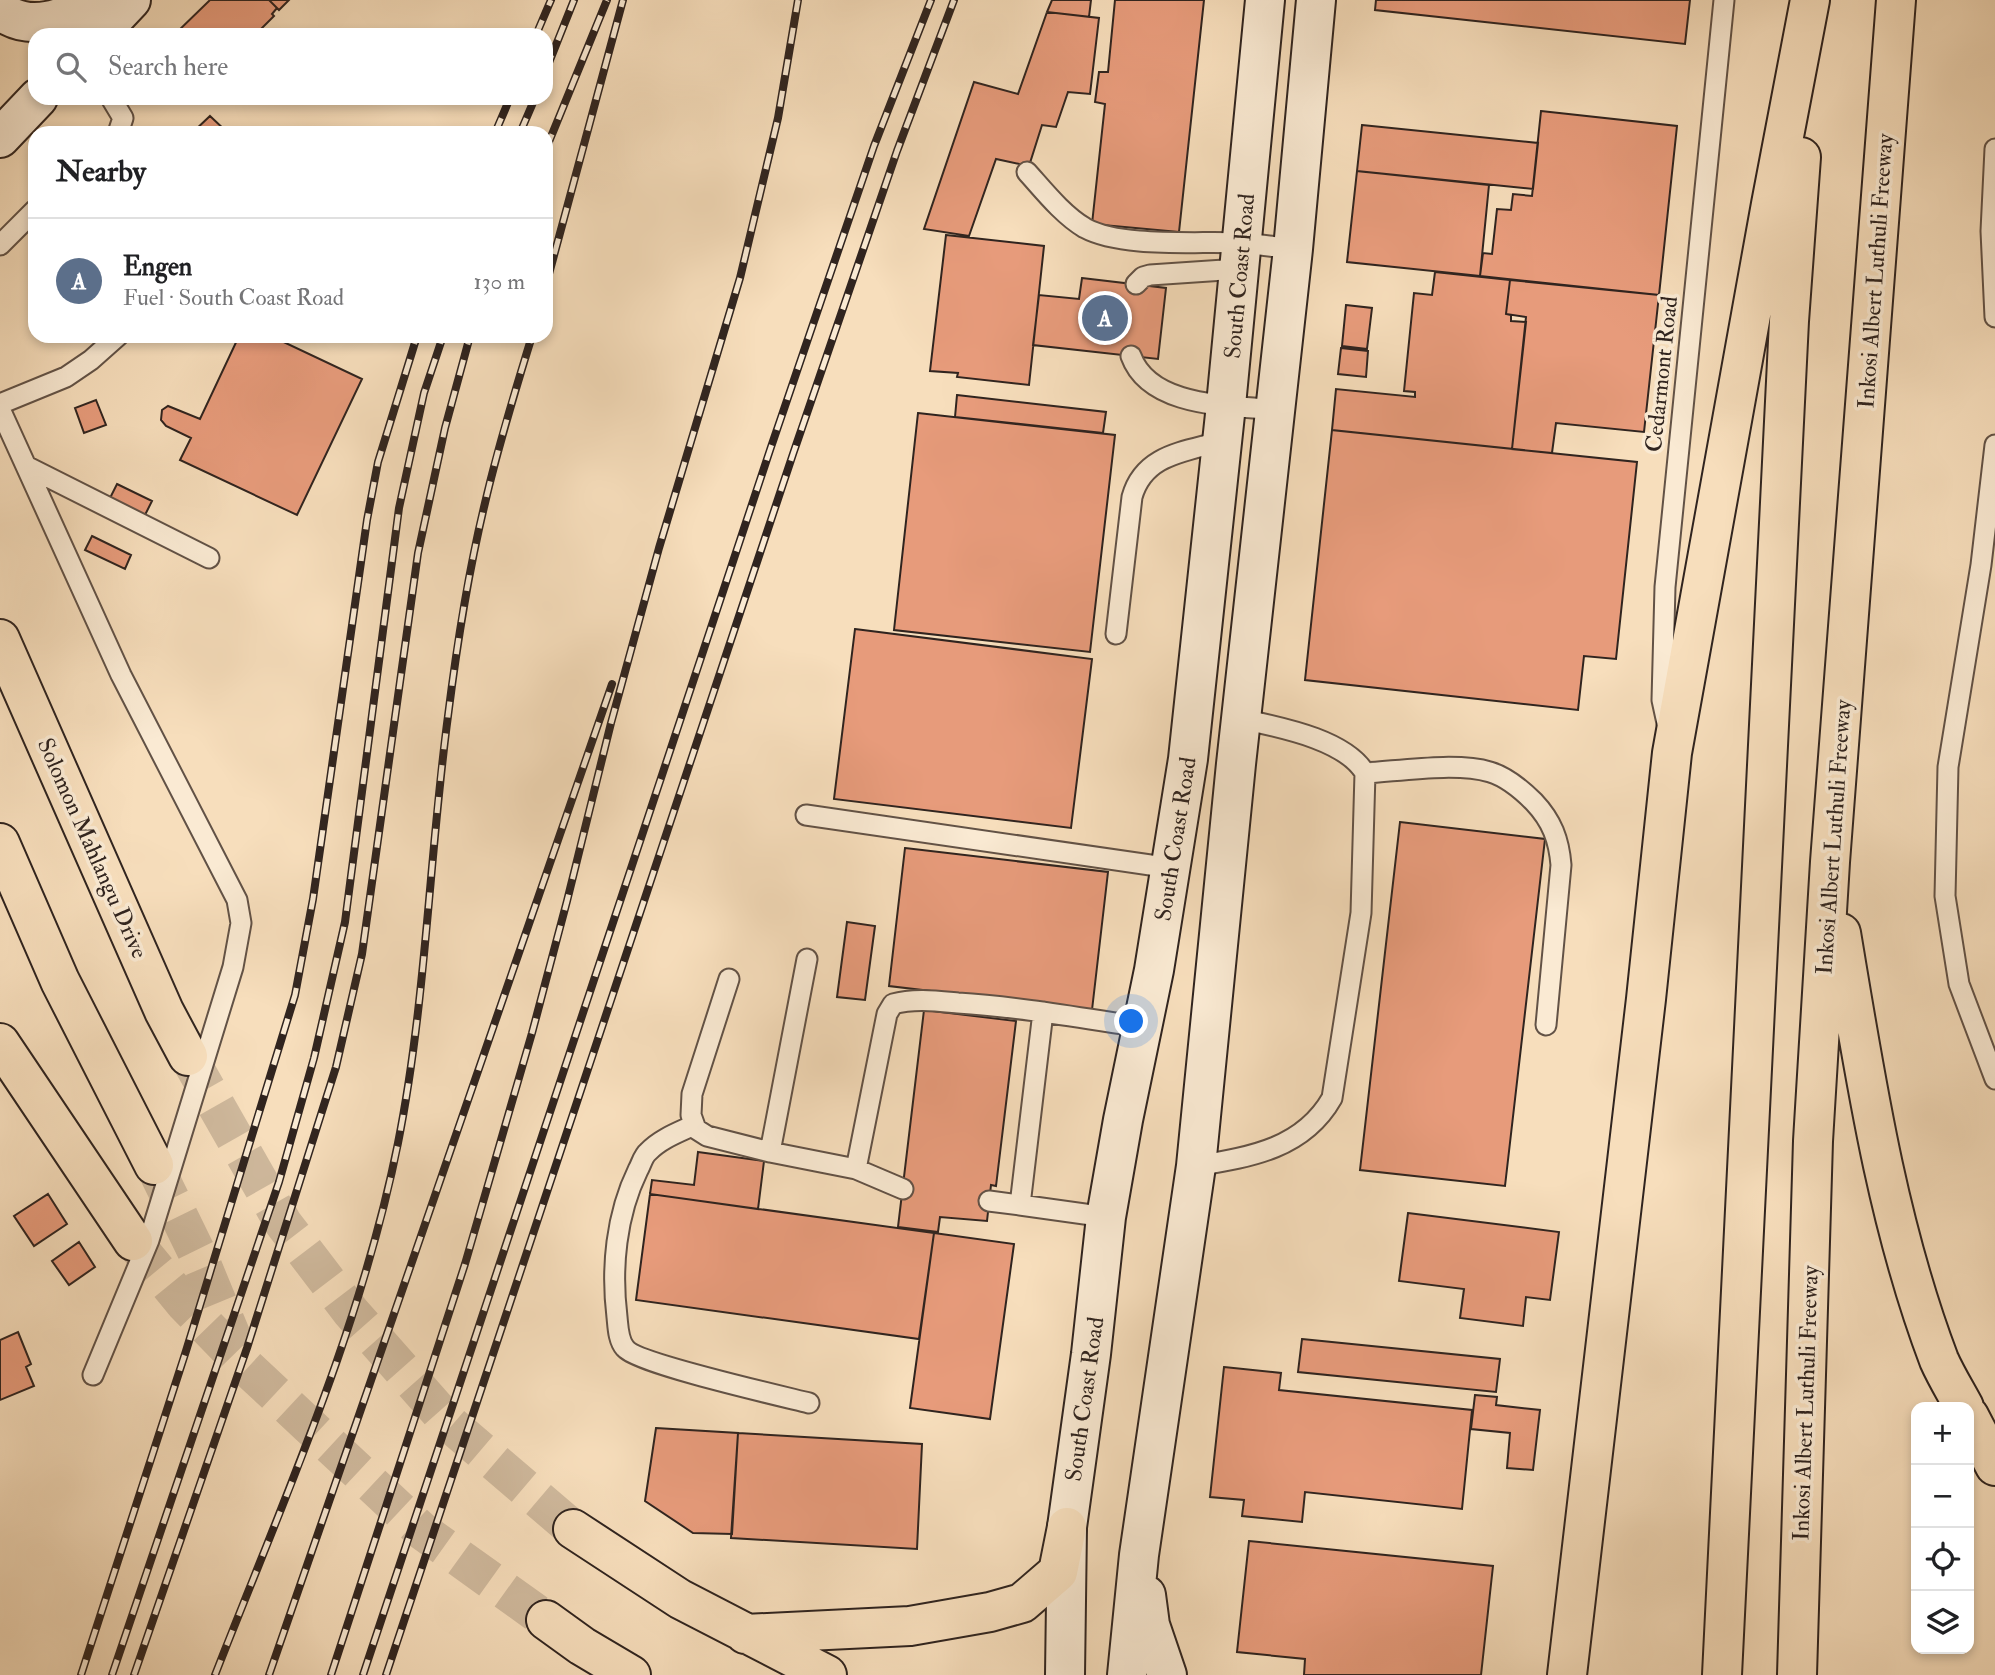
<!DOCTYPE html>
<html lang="en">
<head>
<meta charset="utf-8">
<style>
	body { margin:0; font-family:"IM FELL Double Pica",serif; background:#f6f6f6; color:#202124 }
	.controls { position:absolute; right:21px; bottom:21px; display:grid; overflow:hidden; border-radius:14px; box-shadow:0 4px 10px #0003 }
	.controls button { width:63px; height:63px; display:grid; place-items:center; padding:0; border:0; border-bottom:2px solid #e0e0e0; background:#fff; color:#202124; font:35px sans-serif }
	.you { position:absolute; left:1132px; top:1022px; width:24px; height:24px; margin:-18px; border:5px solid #fff; border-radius:50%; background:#1a73e8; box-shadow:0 0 0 10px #1a73e833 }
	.badge { display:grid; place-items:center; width:46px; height:46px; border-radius:50%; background:#8f2418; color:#fff; font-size:23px; font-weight:700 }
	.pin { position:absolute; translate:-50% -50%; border:4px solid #fff; box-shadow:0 2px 7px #0006 }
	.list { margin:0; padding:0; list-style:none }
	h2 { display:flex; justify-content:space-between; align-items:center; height:91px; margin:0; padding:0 28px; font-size:30px }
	h2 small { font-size:23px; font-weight:400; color:#757577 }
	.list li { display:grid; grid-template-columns:46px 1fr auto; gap:21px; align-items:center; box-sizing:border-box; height:126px; padding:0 28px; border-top:2px solid #e0e0e0 }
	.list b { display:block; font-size:26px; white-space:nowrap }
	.list p { margin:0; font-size:23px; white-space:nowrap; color:#757577 }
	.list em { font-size:23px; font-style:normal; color:#757577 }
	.icon { flex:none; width:38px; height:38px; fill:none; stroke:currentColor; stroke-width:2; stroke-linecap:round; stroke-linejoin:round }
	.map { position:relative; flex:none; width:1995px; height:1675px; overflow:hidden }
	.search { position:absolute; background:#fff; box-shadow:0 4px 10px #0003; left:28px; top:28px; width:525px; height:77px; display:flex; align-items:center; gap:18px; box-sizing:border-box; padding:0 24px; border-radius:21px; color:#757577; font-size:26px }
	.panel { position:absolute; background:#fff; box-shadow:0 4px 10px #0003; left:28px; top:126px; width:525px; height:217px; border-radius:21px }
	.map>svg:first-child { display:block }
	.building { fill:#e79b7b; stroke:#30241f; stroke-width:2 }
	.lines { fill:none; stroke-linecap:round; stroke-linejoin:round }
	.highway-tunnel { stroke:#cfb99d; stroke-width:38; stroke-dasharray:38 19; stroke-linecap:butt }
	.lane-casing { stroke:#625246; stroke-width:23 }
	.secondary-casing { stroke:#30241f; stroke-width:42 }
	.highway-casing { stroke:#30241f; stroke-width:42 }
	.lane { stroke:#faead3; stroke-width:19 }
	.secondary { stroke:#faead3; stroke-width:38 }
	.highway { stroke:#f7debc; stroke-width:38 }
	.rail-casing { stroke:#30241f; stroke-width:8 }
	.rail { stroke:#faead3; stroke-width:5; stroke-dasharray:16; stroke-linecap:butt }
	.labels { text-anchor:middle; stroke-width:7; stroke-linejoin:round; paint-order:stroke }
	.street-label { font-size:23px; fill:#30241f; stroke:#faead3 }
</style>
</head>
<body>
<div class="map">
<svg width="1995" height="1675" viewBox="0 0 1995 1675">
	<rect width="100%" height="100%" fill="#f7debc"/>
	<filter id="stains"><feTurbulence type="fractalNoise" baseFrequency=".00286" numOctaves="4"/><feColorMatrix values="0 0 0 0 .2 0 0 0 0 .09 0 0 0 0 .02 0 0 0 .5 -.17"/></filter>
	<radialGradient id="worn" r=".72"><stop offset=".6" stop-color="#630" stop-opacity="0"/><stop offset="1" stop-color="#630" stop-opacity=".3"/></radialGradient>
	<path class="building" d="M210 0H269L277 8 272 14 274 16 255 35H174Z
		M269 0H289L279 10Z
		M1052 0H1091L1089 17 1047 12Z
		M1115 0H1204L1179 232 1092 224 1105 104 1095 102 1099 72H1108Z
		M1376 0H1690L1685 44 1375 10Z
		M1047 12 1099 18 1090 94 1068 92 1056 127 1042 125 1029 166 996 159 969 236 924 229 974 82 1018 94Z
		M1541 111 1677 126 1659 295 1480 276 1483 253 1492 254 1497 209 1511 210 1513 194 1532 196Z
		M210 116 228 133H192Z
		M1362 125 1538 143 1533 189 1357 171Z
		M1357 171 1489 185 1480 276 1347 262Z
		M946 235 1044 246 1029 385 957 377 958 373 930 371Z
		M1435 272 1510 280 1506 314 1511 315V321L1526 322 1512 449 1332 430 1336 389 1415 397V392L1404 391 1414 293 1432 295Z
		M1082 278 1166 288 1158 359 1033 345 1039 295 1079 299Z
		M1510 280 1659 295 1644 432 1556 423 1552 453 1512 449 1526 317 1506 314Z
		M1346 305 1372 308 1367 349 1342 346Z
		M239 336H271L362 379 297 515 180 460 191 438 166 426 161 420 162 410 168 406 200 419Z
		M1341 348 1368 351 1366 377 1338 374Z
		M957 395 1106 412 1103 433 955 417Z
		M96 400 106 425 84 433 75 408Z
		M918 413 1115 435 1090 652 894 630Z
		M1332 430 1637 462 1616 659 1584 656 1578 710 1305 680Z
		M117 484 152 501 144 517 109 500Z
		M92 536 131 555 125 569 85 550Z
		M855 629 1092 659 1071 828 834 799Z
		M1400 822 1545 839 1505 1186 1360 1170Z
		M905 848 1108 872 1092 1010 889 986Z
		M847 922 875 926 865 1000 837 997Z
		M924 1010 1016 1021 996 1186 991 1185 987 1221 940 1217 938 1232 898 1227Z
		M698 1152 764 1161 758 1209 650 1194 652 1180 694 1185Z
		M48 1194 67 1224 34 1246 14 1216Z
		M650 1194 934 1233 919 1339 636 1300Z
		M1408 1213 1559 1232 1550 1300 1526 1297 1523 1326 1460 1318 1464 1289 1399 1281Z
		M934 1233 1014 1244 990 1419 910 1408Z
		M79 1242 95 1267 69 1285 52 1261Z
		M18 1332 31 1364 26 1367 34 1386 0 1400V1340Z
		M1302 1339 1500 1359 1496 1392 1298 1372Z
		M1224 1367 1281 1373 1279 1390 1472 1410 1462 1509 1305 1492 1302 1522 1242 1516 1244 1500 1210 1497Z
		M1475 1395 1497 1397 1496 1405 1540 1410 1533 1470 1507 1468 1510 1433 1471 1429Z
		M656 1428 738 1433 732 1534 693 1533 645 1501Z
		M738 1433 922 1444 917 1549 731 1538Z
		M1249 1541 1493 1566 1481 1675H1304L1305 1659 1237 1652Z"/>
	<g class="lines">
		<path class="highway-tunnel" d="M188 1056 283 1223 351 1312 450 1424 573 1529
			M154 1165 200 1259 236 1346
			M133 1241 184 1303 243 1364 422 1531 546 1620"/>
		<defs>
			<path id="lane" d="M111 98 123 118 118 133
				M1995 149 1991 231 1995 317
				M1027 172C1044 191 1063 215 1085 228 1122 248 1197 241 1240 243 1257 244 1275 247 1293 249
				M0 245 35 210
				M1136 284 1143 277 1150 275 1239 269
				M1131 356C1150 408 1230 405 1276 410
				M0 404 66 377 91 360 118 336
				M0 409 121 675 237 900 241 923 233 967 149 1240 93 1375
				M1995 445 1981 565 1948 767 1945 896 1959 984 1995 1079
				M26 466 209 558
				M1116 634 1132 497C1144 454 1185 452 1222 441
				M1667 723 1662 700 1665 587 1724 0
				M1365 773C1400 771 1456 762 1490 772 1507 777 1522 790 1534 802 1552 821 1559 840 1561 865L1546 1025
				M806 815 1171 868
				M807 959 770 1152 856 1169 887 1014 893 1004C914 998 937 1001 958 1003 1020 1007 1081 1018 1142 1027
				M729 979 692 1094 691 1115 696 1129 707 1136 770 1152
				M1043 1012 1020 1205 1106 1217
				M694 1125C679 1132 660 1139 648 1152 643 1156 641 1165 638 1170 616 1215 611 1268 617 1317 618 1326 618 1340 625 1348 636 1363 781 1396 809 1403
				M1196 1166C1250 1157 1303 1149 1332 1098L1361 913 1365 773C1345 739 1278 727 1242 719
				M856 1169 903 1189
				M989 1201 1020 1205"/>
			<path id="secondary" d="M0 10C29 34 68 18 95 0
				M98 35 131 0
				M0 138 38 98
				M1146 1595 1150 1625 1167 1675
				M1065 1675 1067 1527 1091 1354 1106 1217 1123 1120 1154 970 1188 759 1226 405 1265 0
				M1127 1675 1139 1555 1196 1166 1236 764 1293 249 1316 0"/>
			<path id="highway" d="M0 639 164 1011 188 1056
				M0 843 60 981 154 1165
				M1841 933C1865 1076 1887 1223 1939 1360 1946 1376 1956 1392 1964 1407
				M0 1043 133 1241
				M1969 1416 1995 1466
				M573 1529 680 1599 827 1675
				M546 1620 582 1646 631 1675
				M745 1634 910 1626 990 1612 1022 1603 1058 1572 1067 1527
				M1567 1675 1646 999 1672 753 1771 204 1810 0
				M1722 1675 1789 321 1801 157
				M1797 1675 1813 1141 1830 862 1896 0"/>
		</defs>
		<use href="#lane" class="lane-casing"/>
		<use href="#secondary" class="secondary-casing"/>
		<use href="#highway" class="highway-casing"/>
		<use href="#lane" class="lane"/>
		<use href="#secondary" class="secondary"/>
		<use href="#highway" class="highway"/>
		<defs>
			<path id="rail" d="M536 35 551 0
				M546 70 574 0
				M495 133 510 98
				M520 133 535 98
				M546 149 607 0
				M546 285 623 0
				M81 1675 186 1351 295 995 313 899 367 520 378 462 417 336
				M112 1675 279 1182 314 1058 345 922 399 508 424 393 443 336
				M134 1675 247 1348 336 1067 362 954 418 553 445 428 470 336
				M215 1675C283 1501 361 1328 398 1143 426 1002 429 858 448 716 457 644 468 573 485 503 498 447 515 391 532 336
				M269 1675 612 684
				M331 1675 465 1264 532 1033 567 901 611 723 659 548 740 278 778 118 798 0
				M363 1675 771 447 874 146 931 0
				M386 1675 793 454 897 151 954 0"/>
		</defs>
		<use href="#rail" class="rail-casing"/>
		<use href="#rail" class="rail"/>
	</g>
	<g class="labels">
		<g class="street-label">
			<text transform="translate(1875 271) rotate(-86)" y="8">Inkosi Albert Luthuli Freeway</text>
			<text transform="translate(1239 276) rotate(-85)" y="8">South Coast Road</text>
			<text transform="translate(1661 374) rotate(-84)" y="8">Cedarmont Road</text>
			<text transform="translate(1833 837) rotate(-86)" y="8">Inkosi Albert Luthuli Freeway</text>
			<text transform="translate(1175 839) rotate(-81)" y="8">South Coast Road</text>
			<text transform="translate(93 848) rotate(66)" y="8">Solomon Mahlangu Drive</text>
			<text transform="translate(1084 1399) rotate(-82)" y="8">South Coast Road</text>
			<text transform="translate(1805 1403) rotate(-88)" y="8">Inkosi Albert Luthuli Freeway</text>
		</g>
	</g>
	<rect width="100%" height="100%" filter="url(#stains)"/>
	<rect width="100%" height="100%" fill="url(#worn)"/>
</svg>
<div class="controls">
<button>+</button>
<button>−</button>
<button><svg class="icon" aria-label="locate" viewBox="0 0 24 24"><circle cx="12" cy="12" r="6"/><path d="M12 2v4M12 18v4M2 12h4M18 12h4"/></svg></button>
<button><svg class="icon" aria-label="layers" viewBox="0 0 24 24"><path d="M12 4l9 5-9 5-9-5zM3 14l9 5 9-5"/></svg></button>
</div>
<div class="you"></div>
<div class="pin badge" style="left:1105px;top:318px;background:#5c6f8a">A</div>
<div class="search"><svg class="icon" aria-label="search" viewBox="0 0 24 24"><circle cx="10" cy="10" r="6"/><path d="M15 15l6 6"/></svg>Search here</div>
<section class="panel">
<h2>Nearby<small></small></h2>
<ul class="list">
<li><span class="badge" style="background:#5c6f8a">A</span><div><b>Engen</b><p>Fuel · South Coast Road</p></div><em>130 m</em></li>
</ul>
</section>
</div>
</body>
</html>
